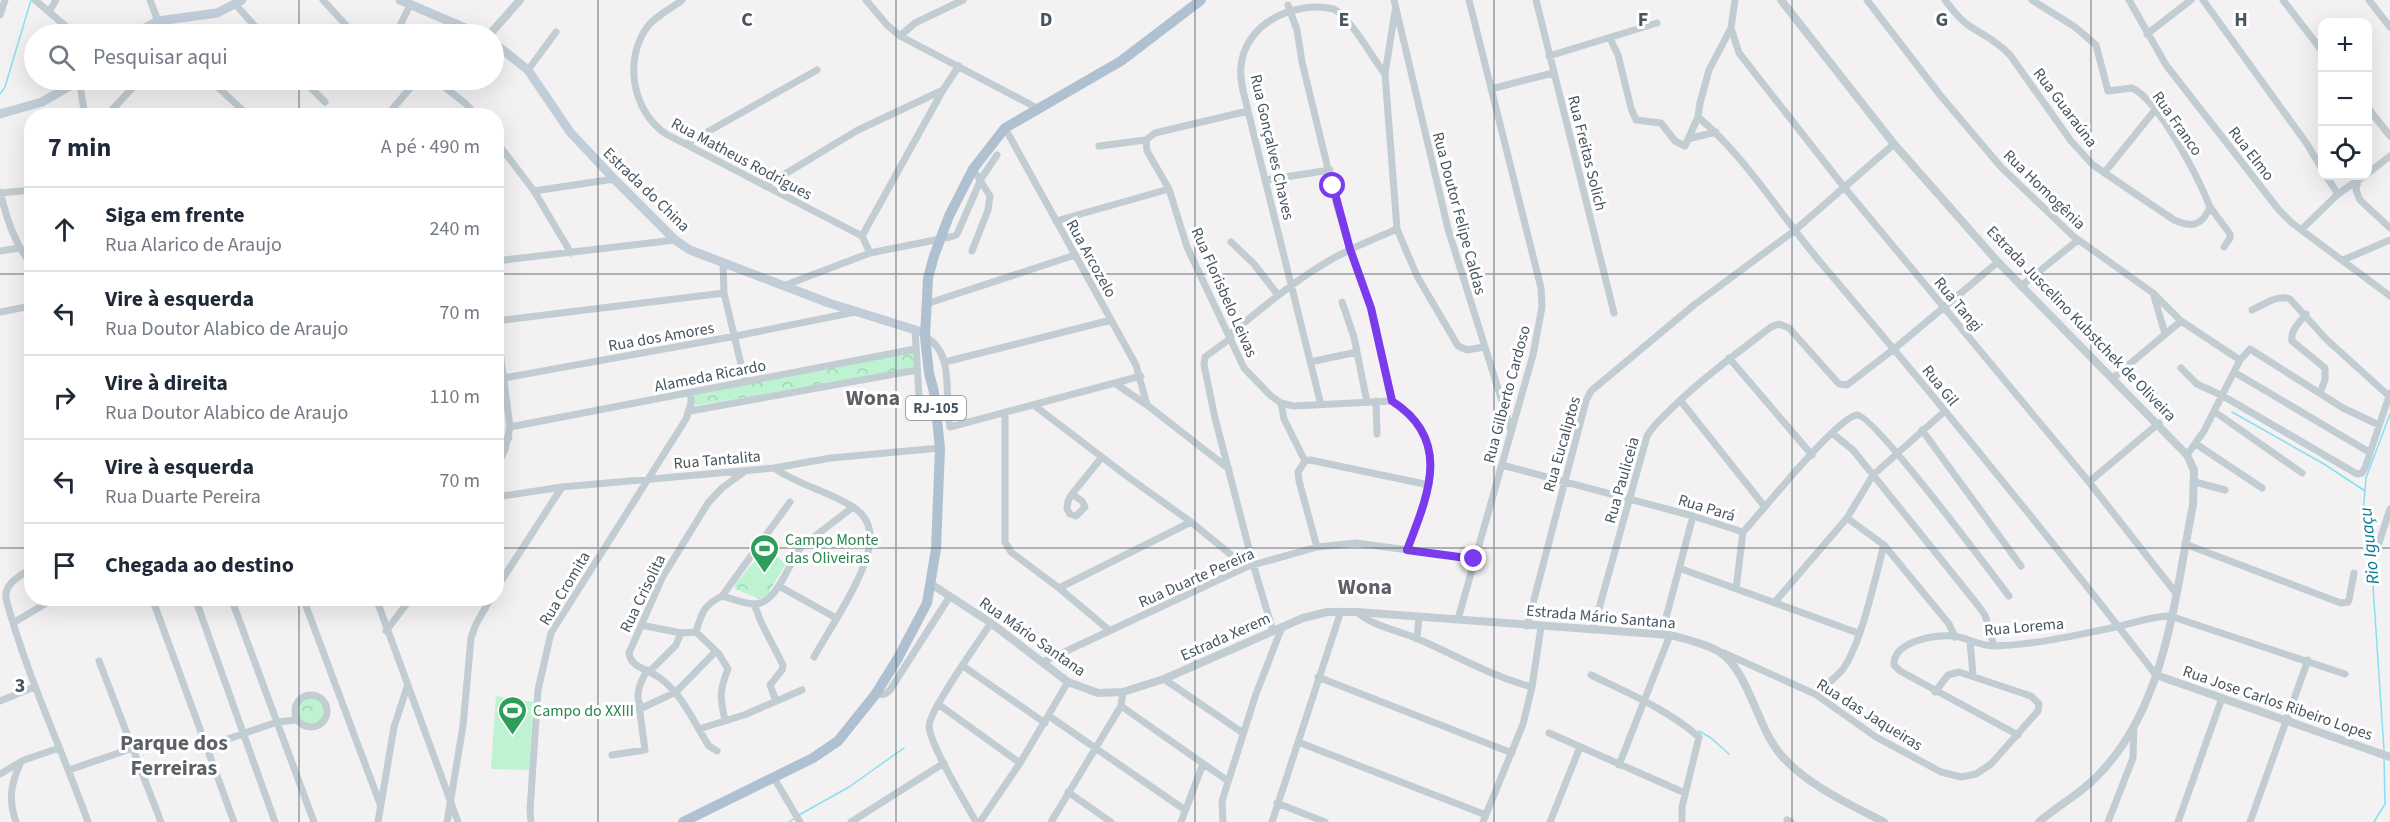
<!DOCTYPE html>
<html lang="pt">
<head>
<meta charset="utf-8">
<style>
	body { margin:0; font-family:"Source Sans 3",sans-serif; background:#f2f2f3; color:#1f2937 }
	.controls { position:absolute; right:18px; top:18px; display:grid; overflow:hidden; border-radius:12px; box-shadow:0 6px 24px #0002 }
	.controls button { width:54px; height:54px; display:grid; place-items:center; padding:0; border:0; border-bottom:2px solid #e0e1e3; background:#fff; color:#1f2937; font:30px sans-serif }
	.stop { position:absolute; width:18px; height:18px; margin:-14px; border:4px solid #7c3aed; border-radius:50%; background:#fff }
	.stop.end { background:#7c3aed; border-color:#fff; box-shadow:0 2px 6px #0008 }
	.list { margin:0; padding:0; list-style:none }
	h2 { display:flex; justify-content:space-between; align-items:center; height:78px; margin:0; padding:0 24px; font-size:26px }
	h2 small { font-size:20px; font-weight:400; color:#747a83 }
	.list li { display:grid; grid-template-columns:39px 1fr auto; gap:18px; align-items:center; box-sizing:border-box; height:84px; padding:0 24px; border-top:2px solid #e0e1e3 }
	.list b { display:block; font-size:22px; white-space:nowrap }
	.list p { margin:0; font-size:20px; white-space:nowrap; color:#747a83 }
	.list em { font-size:20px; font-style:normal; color:#747a83 }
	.icon { flex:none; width:33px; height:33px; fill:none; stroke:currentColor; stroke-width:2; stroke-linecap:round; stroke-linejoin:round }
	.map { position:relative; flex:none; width:2390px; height:822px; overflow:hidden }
	.search { position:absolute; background:#fff; box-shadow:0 6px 24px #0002; left:24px; top:24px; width:480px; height:66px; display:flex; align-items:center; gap:15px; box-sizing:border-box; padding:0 21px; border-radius:33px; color:#747a83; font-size:22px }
	.panel { position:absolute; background:#fff; box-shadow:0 6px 24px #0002; left:24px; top:108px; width:480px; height:498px; border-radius:24px }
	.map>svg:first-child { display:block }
	.park { fill:url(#park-crowns) }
	.pitch { fill:#bef3d1 }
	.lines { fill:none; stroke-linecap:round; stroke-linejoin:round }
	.stream { stroke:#88dff2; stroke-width:1.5 }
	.minor { stroke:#c1ccd3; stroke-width:7 }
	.tertiary { stroke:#c1ccd3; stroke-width:8 }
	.secondary { stroke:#c1cdd9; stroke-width:9 }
	.primary { stroke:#afc1d1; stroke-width:10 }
	.route { stroke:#7c3aed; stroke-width:8 }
	.grid { fill:none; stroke:#475560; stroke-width:1.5; stroke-opacity:0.55 }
	.labels { text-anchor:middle; stroke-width:6; stroke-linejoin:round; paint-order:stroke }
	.shield { fill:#fff; stroke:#7e8890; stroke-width:1.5 }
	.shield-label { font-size:15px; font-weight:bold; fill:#475560 }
	.street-label { font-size:16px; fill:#475560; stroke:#fff }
	.leisure-label { font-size:16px; fill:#27864d; stroke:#fff; text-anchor:start }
	.water-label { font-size:18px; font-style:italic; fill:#067b96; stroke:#fff }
	.district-label { font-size:22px; font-weight:bold; fill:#5d6167; stroke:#fff }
	.grid-label { font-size:20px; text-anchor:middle; font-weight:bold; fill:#475560; stroke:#fff; stroke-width:6; stroke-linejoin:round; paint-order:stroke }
</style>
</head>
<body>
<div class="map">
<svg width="2390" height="822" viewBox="0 0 2390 822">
	<defs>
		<pattern id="park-crowns" width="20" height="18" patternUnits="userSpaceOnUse" patternTransform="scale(1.5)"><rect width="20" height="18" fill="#bef3d1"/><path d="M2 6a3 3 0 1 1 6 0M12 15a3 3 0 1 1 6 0" fill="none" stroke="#a5d2b6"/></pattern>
	</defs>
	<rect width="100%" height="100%" fill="#f3f1f1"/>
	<path class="park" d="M914 352V370L692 406 691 395Z
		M767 547 786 564 767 595 759 599 735 589V584Z
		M297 711a14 14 0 1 1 28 0a14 14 0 1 1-28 0Z"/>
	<path class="pitch" d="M769 552 782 565 761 596 745 583Z
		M496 696 533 702 529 770 491 769Z"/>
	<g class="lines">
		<path class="stream" d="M0 94 5 87 31 0
			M2232 412 2324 464 2365 491
			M1699 731 1711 738 1729 754
			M2384 750 2371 556 2363 514 2366 478 2390 414
			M799 815 849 787 904 748
			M789 822 795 818
			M2374 822 2385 804 2384 757"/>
		<path class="minor" d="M35 0 75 34
			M150 0 158 21 169 34
			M323 0 354 34
			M682 0C671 9 657 15 648 26 623 59 632 111 666 134L862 236 870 253
			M866 0 887 25 900 36 1039 109
			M1394 0 1448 229 1511 430
			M1536 0 1614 313
			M1867 0 1940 95 2001 167 2073 236 2153 293 2181 321 2240 360
			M1945 0C1952 9 1958 18 1968 25 1983 35 1997 41 2010 55L2071 141 2093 165 2174 220C2192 228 2202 226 2210 207 2199 179 2159 100 2132 88L2108 91 2096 45 2075 27 2032 0
			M2129 0 2166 65 2279 210 2292 223 2390 296
			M2203 0 2307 144 2322 169
			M2283 0 2322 51
			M2369 0 2390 27
			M235 4 262 34
			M1288 5 1297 30 1302 62 1337 206 1350 249 1371 308 1392 401
			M1395 11 1385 74 1397 229 1417 276 1458 346 1467 350 1484 347
			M49 12 56 0
			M0 15 5 0
			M1731 28 1739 53 1844 187 2089 482 2175 592
			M396 34 410 5
			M2147 34 2191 0
			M900 36 915 23 963 0
			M1610 38 1618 55 1631 108 1636 120 1661 123 1675 141 1685 146 1698 117 1700 103 1709 70 1731 28 1735 0
			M1549 56 1657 23
			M528 70 556 32
			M79 80 85 116
			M210 80 249 116
			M303 80 325 102
			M435 80 465 103 477 116
			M1491 89 1553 73
			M2368 108 2390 136
			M389 113 417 80
			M84 115 109 113 137 83
			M1698 117C1747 158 1780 215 1821 263 1936 398 2048 535 2156 675
			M1005 128 1136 365 1147 405
			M1688 139 1716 132
			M1146 140 1147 151 1169 189 1187 247 1244 368 1271 396 1281 403 1294 406 1392 401
			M496 141 534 191 571 253
			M686 144 817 70
			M1099 146 1146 140 1155 133 1248 111
			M2104 173 2155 110
			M2368 173 2390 156
			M2326 176 2338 194
			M1266 180 1330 170
			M2358 180 2356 190 2360 200 2390 228
			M765 186 858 130 943 90
			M534 191 614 179
			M0 192C7 219 14 243 32 265
			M0 193 32 190
			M2210 207 2230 234V238L2224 247
			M1056 221 1169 189
			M2302 229 2338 194 2364 176
			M862 236 943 90 959 66
			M947 238 956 235 958 232 981 179 997 155
			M1231 242 1254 264 1278 295
			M0 251 19 248
			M972 251 988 210 990 196 973 169
			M2343 260 2390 240
			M496 261 675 240
			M723 264 724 293 745 381
			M783 286 870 253 940 239
			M2021 286 2078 240
			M2154 296 2165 334
			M1342 302 1354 337 1367 402
			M926 304 1075 255
			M2252 310C2263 305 2278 294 2290 299L2326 339 2389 396
			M0 312 31 306 32 304
			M2306 314C2300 322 2290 330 2292 341L2325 368V380L2320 393
			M496 321 724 293
			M496 321 510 427 505 450 496 468
			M915 329 919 397 925 407 948 412C946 387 952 350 925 337
			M1230 334C1260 310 1289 285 1322 265 1346 250 1371 240 1397 229
			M1231 338 1205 357 1204 365 1215 418 1253 564 1273 631
			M1729 358 1812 455
			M945 362 1111 320
			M1310 362 1357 352
			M2181 368 2197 384 2223 396 2357 474 2362 473 2365 468 2390 393
			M2234 372 2369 452
			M504 378 736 336 855 312
			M2112 379 2181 321
			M1116 384 1147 405 1229 469
			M1680 400 1765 507
			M1376 401 1377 434
			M1392 401C1453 440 1428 495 1407 550
			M1281 403 1284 419 1305 461 1298 472 1299 481 1317 547
			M1321 405 1248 111C1245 97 1239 80 1241 66 1245 24 1293 0 1334 9 1353 21 1371 56 1385 74
			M1035 406 1128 477 1191 522 1246 567
			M690 411 917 370
			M948 412 950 427 1141 376
			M2215 412 2302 473
			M1005 414V542L1011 552 1059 588 1110 631
			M510 427 915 349
			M1922 430 2021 566
			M1832 433 1853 450 1977 604 1985 615 1994 646
			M496 440 509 438
			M2196 444 2262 488
			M2187 455 2204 431 2240 360 2250 349 2343 408 2379 425
			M1305 461 1310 460 1429 485
			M1502 465 1693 516 1743 532C1761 513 1837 417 1857 415 1872 413 1992 574 2009 596
			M774 468C798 485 828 491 853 507 864 514 870 524 870 537 871 569 830 628 814 657
			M2089 482 2159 423
			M2195 482 2225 490
			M1072 494 1082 501 1085 507 1076 516 1070 514 1067 509 1068 501 1072 494 1102 457
			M496 497 562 487 774 468 831 458 940 448
			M1847 518 1873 475 1945 411
			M2185 544 2341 603 2348 602 2349 600 2354 573
			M2377 549 2390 509
			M32 568C20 576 4 583 6 599 27 676 61 747 88 822
			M1679 568 1858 633
			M779 586 836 618
			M1059 588 1191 522
			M496 589 562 487
			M1736 589 1743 532
			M722 596C733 599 745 604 755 604 778 603 789 561 802 546L853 507
			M152 598 234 822
			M195 598 275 822
			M231 598 314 822
			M303 598 380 804
			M376 598 458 822
			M1774 603 1847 518 1884 545 1949 624 1955 637
			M754 604 761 622 783 665 782 670 770 685 776 701
			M1357 612C1368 624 1399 631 1416 638 1455 655 1491 676 1532 687
			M1458 619 1533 355 1542 307 1541 288 1469 0
			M13 623 55 598
			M641 625 681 633 696 632 719 654 728 669C719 691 720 698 725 720
			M1527 626 1586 401 1591 391 1694 305 1794 231 1894 144
			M1593 630 1647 436C1653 425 1663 417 1672 408 1703 378 1737 353 1771 327L1779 324 1789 328 1839 384 1847 385 1894 349 1998 262
			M386 631 411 598
			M696 632C702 612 703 606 722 596L790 502
			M1662 633 1693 516
			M1417 639 1419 617
			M1970 642 1973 675
			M1724 653 1815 694 1876 737 1941 772 1961 777 1976 774 1991 764 2038 711 2039 704 2031 696 1959 672 1948 675 1935 692
			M99 661 161 822
			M1043 662 1246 567 1317 547 1356 543 1475 559
			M963 666 1045 723
			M647 670C641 681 633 697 642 708L676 692 716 651
			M650 671 676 645 681 633
			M1591 675C1628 693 1667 709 1699 737L1682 807V822
			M1318 677 1512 753
			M1164 679 1243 733
			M1815 694C1824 686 1835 679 1843 669 1862 642 1875 578 1884 545
			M875 695 885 694 890 690 950 596
			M295 711a16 16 0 1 1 32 0a16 16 0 1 1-32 0Z
			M0 701 34 687
			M938 704 1020 763
			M1121 706 1228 781
			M1049 716 1185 810
			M699 729 744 715 802 690
			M1549 733 1685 793
			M2018 735 1900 671 1894 665C1893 641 1936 634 1954 636 1968 638 1979 646 1994 646 2035 645 2076 635 2116 627 2134 623 2152 616 2170 616L2345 674
			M1298 742 1486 815
			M205 747 277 722 297 720
			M717 751 709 746C694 723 683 695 660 678 649 670 630 667 629 653L662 578 708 503 722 488 744 472
			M612 755 645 750 639 706
			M1619 765 1670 635
			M69 770 133 748
			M0 774 24 760 59 748
			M774 778 800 822
			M1068 792 1111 822
			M1277 803 1325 822
			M1787 820 1791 822
			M16 822C8 799 11 783 21 762
			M378 822 394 727 407 687
			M447 822 463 726 471 638 476 624 491 598
			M531 822 530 810 538 690 551 633 686 419 691 403V393
			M851 822 944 763
			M980 822H976C965 802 930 745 929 726 929 711 979 641 991 623
			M980 822 1020 763 1068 682
			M1051 822 1121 706 1123 692
			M1181 822 1203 764
			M1223 822 1222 801 1256 694 1282 627
			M1272 822 1341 611
			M1483 822 1523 724 1532 687 1541 627
			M1550 822 1580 747
			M2108 822 2133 758 2134 726
			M2178 822 2222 698
			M2250 822 2308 660"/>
		<path class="tertiary" d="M1781 0 1894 144 1998 262 2187 455 2194 470 2193 505C2175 594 2167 700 2103 770 2085 791 2060 804 2039 822
			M490 34 520 0
			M931 584 991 623 1068 682 1098 693 1123 692 1164 679 1303 618 1327 612H1357L1670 635C1686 639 1703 643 1718 651 1748 668 1757 728 1781 755 1807 785 1849 804 1884 822
			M2156 675 2390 757"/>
		<path class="secondary" d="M400 0 479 34
			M133 34 158 21 217 13 242 0
			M494 43 528 70 570 132 614 179 675 240 690 250 829 303 925 333
			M0 114 42 102 80 80"/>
		<path class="primary" d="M683 822 813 758 838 741 875 695 898 658 927 603 936 549 940 448 934 392 929 373 925 337 928 278 934 256 949 216 973 169 1005 128 1121 61 1201 0"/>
	</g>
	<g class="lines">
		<path class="route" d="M1333 186 1350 249 1371 308 1392 401C1453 440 1428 495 1407 550L1474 559"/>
	</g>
	<path class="grid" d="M299 0V34M598 0V822M896 0V822M1195 0V822M1494 0V822M1792 0V822M2091 0V822M299 80V116M0 274H32M496 274H2390M0 548H32M496 548H2390M299 598V822"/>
	<defs>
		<symbol id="stadium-pin" viewBox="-11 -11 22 30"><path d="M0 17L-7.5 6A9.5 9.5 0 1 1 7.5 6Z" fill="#2e9e5b" stroke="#fff"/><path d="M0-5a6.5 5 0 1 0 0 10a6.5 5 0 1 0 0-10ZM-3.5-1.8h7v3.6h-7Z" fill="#fff"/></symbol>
	</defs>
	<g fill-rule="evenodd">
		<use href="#stadium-pin" x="748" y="532" width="33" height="45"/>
		<use href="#stadium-pin" x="496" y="694" width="33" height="45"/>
	</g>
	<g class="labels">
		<rect class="shield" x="906" y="396" width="60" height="24" rx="4.5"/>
		<g class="shield-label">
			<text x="936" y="413">RJ-105</text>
		</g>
		<g class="street-label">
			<text transform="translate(2066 107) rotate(53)" y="6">Rua Guaraúna</text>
			<text transform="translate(2178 123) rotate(55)" y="6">Rua Franco</text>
			<text transform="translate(1273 147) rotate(77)" y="6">Rua Gonçalves Chaves</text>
			<text transform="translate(1588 153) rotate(76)" y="6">Rua Freitas Solich</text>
			<text transform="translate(2252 153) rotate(52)" y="6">Rua Elmo</text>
			<text transform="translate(742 158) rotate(28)" y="6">Rua Matheus Rodrigues</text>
			<text transform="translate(647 189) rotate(44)" y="6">Estrada do China</text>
			<text transform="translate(2045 189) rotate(44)" y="6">Rua Homogênia</text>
			<text transform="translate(1460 213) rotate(75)" y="6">Rua Doutor Felipe Caldas</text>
			<text transform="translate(1092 258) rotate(61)" y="6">Rua Arcozelo</text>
			<text transform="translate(1225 292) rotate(66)" y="6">Rua Florisbelo Leivas</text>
			<text transform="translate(1959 304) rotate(50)" y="6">Rua Tangi</text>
			<text transform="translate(2082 323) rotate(46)" y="6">Estrada Juscelino Kubstchek de Oliveira</text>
			<text transform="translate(661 336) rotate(-10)" y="6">Rua dos Amores</text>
			<text transform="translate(710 375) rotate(-11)" y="6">Alameda Ricardo</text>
			<text transform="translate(1941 385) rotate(51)" y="6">Rua Gil</text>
			<text transform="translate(1506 394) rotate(-75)" y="6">Rua Gilberto Cardoso</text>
			<text transform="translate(1561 444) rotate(-74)" y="6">Rua Eucaliptos</text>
			<text transform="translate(717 459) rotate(-5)" y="6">Rua Tantalita</text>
			<text transform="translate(1621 480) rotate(-74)" y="6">Rua Pauliceia</text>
			<text transform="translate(1707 507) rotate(17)" y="6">Rua Pará</text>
			<text transform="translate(1196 577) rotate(-24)" y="6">Rua Duarte Pereira</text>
			<text transform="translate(564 588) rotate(-59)" y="6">Rua Cromita</text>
			<text transform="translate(642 593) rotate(-64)" y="6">Rua Crisolita</text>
			<text transform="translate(1601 616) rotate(5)" y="6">Estrada Mário Santana</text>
			<text transform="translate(2024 626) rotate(-5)" y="6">Rua Lorema</text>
			<text transform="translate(1033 636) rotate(35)" y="6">Rua Mário Santana</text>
			<text transform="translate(1225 636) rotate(-24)" y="6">Estrada Xerem</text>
			<text transform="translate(2278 702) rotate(19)" y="6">Rua Jose Carlos Ribeiro Lopes</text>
			<text transform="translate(1870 714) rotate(32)" y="6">Rua das Jaqueiras</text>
		</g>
		<g class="leisure-label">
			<text x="785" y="545">Campo Monte<tspan x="785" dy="18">das Oliveiras</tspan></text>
			<text x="533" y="716">Campo do XXIII</text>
		</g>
		<g class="water-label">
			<text transform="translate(2369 546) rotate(-96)" y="6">Rio Iguaçu</text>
		</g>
		<g class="district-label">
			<text x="873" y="405">Wona</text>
			<text x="1365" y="594">Wona</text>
			<text x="174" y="750">Parque dos<tspan x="174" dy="25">Ferreiras</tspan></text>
		</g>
	</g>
	<g class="grid-label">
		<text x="747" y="26">C</text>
		<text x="1046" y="26">D</text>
		<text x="1344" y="26">E</text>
		<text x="1643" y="26">F</text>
		<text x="1942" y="26">G</text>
		<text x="2241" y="26">H</text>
		<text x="20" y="692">3</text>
	</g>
</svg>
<div class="controls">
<button>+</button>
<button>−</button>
<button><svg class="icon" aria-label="locate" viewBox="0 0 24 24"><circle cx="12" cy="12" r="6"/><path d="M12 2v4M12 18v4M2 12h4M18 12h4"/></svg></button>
</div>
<div class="stop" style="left:1333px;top:186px"></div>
<div class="stop end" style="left:1474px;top:559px"></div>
<div class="search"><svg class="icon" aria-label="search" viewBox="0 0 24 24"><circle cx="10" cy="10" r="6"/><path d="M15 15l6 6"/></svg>Pesquisar aqui</div>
<section class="panel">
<h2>7 min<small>A pé · 490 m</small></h2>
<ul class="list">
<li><svg class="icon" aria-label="ahead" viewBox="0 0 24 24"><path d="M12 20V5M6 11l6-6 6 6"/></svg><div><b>Siga em frente</b><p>Rua Alarico de Araujo</p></div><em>240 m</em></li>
<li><svg class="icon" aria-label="left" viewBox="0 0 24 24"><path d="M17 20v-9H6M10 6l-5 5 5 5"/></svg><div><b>Vire à esquerda</b><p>Rua Doutor Alabico de Araujo</p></div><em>70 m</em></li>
<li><svg class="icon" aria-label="right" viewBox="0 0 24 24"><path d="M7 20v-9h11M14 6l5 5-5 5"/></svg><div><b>Vire à direita</b><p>Rua Doutor Alabico de Araujo</p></div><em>110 m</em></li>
<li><svg class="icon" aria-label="left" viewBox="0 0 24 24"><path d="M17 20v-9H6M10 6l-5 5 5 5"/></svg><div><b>Vire à esquerda</b><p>Rua Duarte Pereira</p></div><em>70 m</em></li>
<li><svg class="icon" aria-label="arrive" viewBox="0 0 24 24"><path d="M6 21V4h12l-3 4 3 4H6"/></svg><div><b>Chegada ao destino</b></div></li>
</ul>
</section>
</div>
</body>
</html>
